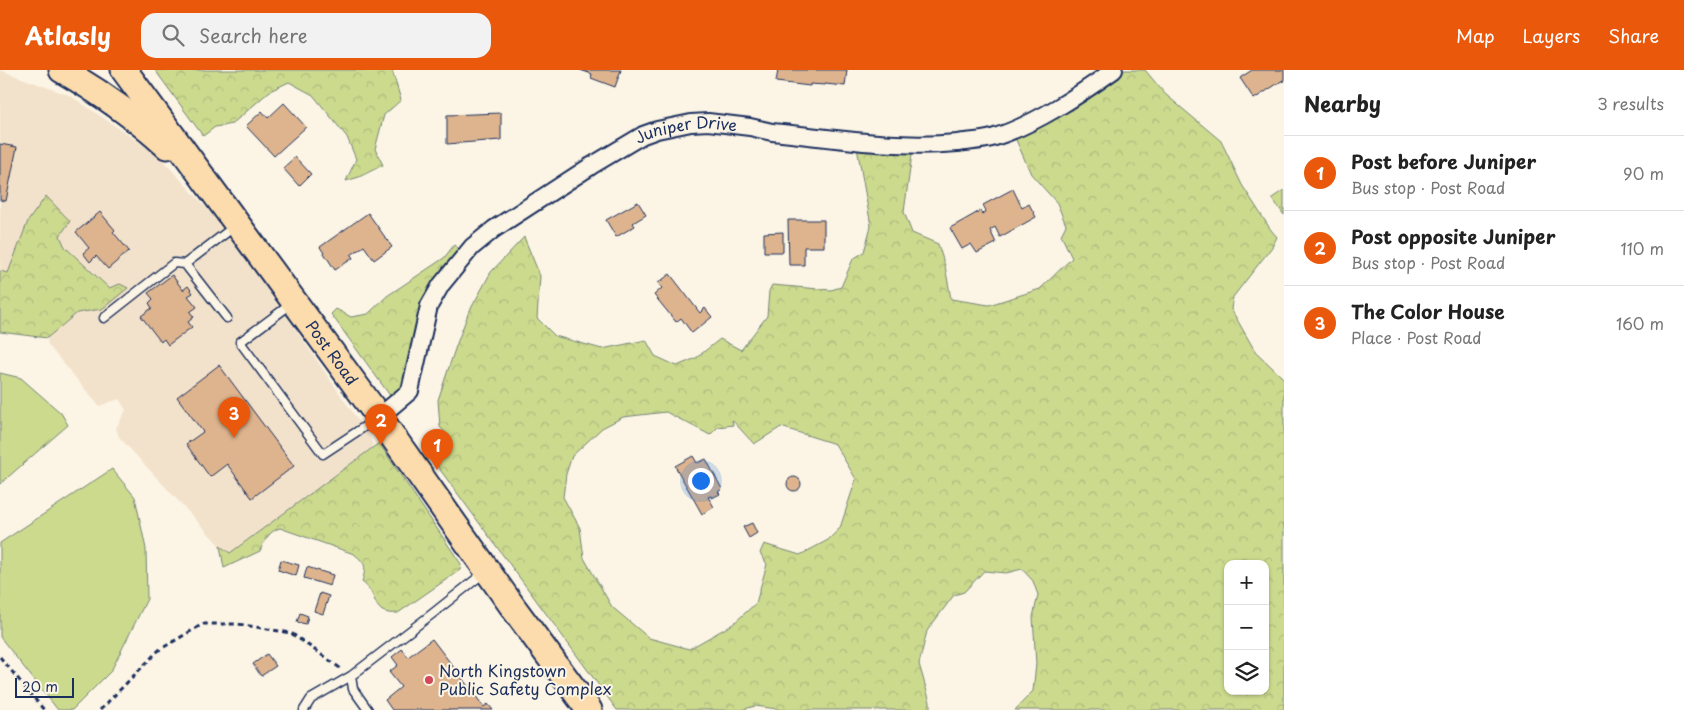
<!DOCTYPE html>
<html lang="en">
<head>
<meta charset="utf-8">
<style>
	body { margin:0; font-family:"Playpen Sans",sans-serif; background:#f2f2f2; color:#222 }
	.controls { position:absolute; right:15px; bottom:15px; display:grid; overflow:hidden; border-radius:10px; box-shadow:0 1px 4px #0004 }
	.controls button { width:45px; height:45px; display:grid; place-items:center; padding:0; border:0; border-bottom:1px solid #e0e0e0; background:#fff; color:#222; font:25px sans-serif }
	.scale { position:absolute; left:15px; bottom:12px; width:59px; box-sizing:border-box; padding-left:5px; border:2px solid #1b2f5e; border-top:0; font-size:14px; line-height:18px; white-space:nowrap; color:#1b2f5e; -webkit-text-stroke:4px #fcf5e5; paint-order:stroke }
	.you { position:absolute; left:700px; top:410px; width:18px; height:18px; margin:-12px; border:4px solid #fff; border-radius:50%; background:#1a73e8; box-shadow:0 0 0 8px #1a73e833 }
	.badge { display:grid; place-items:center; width:32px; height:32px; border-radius:50%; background:#ea580c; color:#fff; font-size:16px; font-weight:700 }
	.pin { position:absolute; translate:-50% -41px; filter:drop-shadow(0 1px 2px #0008) }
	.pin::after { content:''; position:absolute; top:26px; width:18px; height:15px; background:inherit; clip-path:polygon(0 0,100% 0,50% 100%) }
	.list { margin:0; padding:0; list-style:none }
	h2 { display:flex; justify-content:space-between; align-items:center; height:65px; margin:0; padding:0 20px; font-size:21px }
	h2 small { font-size:16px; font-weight:400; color:#767676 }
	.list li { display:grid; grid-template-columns:32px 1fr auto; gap:15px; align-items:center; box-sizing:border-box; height:75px; padding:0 20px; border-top:1px solid #e0e0e0 }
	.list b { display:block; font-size:19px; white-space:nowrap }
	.list p { margin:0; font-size:16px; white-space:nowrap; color:#767676 }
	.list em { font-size:16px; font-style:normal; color:#767676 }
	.icon { flex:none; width:28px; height:28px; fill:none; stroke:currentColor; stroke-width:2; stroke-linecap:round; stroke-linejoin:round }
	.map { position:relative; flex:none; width:1284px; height:640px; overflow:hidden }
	header { display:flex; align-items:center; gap:30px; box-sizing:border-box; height:70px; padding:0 25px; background:#ea580c; color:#fff }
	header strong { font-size:24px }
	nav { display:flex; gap:28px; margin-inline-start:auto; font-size:18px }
	.search { width:350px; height:45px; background:#f2f2f2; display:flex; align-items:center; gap:12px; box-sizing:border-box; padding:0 18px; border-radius:15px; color:#767676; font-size:19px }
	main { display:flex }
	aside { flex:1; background:#fff }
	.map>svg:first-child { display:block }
	.built { fill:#f3e2cb }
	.green { fill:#ccda8e; stroke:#748476 }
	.forest { fill:url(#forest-crowns); stroke:#748476; fill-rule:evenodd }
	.building { fill:#deb48e; stroke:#1b2f5e }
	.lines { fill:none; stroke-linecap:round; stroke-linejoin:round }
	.service-casing { stroke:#1b2f5e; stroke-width:11 }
	.minor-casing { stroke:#1b2f5e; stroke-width:20 }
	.primary-casing { stroke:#1b2f5e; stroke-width:29 }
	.path { stroke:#1b2f5e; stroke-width:3; stroke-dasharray:5 4; stroke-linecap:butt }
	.service { stroke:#fcf5e5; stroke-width:8 }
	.minor { stroke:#fcf5e5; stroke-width:16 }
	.primary { stroke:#fcdcac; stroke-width:25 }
	.poi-dot { fill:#d1495b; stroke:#fcf5e5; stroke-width:2 }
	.labels { text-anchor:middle; stroke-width:4; stroke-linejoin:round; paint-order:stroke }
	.street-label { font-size:16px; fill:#1b2f5e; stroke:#fcf5e5 }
	.poi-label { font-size:16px; fill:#1b2f5e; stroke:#fcf5e5; text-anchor:start }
</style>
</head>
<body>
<header>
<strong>Atlasly</strong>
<div class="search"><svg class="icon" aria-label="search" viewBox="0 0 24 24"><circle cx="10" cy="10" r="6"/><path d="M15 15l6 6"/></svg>Search here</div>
<nav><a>Map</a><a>Layers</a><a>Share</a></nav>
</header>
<main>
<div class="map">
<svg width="1284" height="640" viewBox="0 0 1284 640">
	<defs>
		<pattern id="forest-crowns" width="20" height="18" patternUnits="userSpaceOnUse" patternTransform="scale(1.25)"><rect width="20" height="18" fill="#ccda8e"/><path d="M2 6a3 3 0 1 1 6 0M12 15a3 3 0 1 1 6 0" fill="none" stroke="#afbb7d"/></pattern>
	</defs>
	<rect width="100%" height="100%" fill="#fcf5e5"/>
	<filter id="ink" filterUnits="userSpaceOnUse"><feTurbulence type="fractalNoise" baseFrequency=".02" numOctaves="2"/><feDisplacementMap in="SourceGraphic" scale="10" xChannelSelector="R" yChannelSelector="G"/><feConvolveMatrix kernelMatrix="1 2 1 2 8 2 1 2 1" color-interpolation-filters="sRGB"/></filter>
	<g filter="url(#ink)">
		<path class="built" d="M0 0 71 26 158 85 217 149 294 257 371 369 373 377 230 483 220 476 119 367 116 358 126 340 119 329 99 336 48 275 47 268 77 243 102 239 109 218 65 177 60 166 28 151 8 204 0 201Z"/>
		<path class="green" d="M0 303 21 308 61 343 68 355 0 414Z
			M112 399 135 427 146 479 147 529 111 601 72 640H58L0 567V473Z"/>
		<path class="forest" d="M155 0H392L401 30 384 45 375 79 383 95 359 107 346 111 356 89 347 67 313 25 289 12 270 21 232 54 215 57 203 66Z
			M1118 0H1145L1165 24 1221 71 1242 115 1271 160 1277 167 1272 177 1233 227 1231 239 1255 281 1284 309V640H1015L1033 621 1036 594 1033 547 1038 525 1033 511 1022 499 1006 503 984 501 964 522 954 525 927 561 919 594 930 632V640H785L755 636 741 640H617L427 382 450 368 440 357 438 330 456 276 468 244 491 202 524 167 540 206 537 248 555 266 602 279 646 270 655 286 677 296 696 288 720 269 741 280 767 246 769 221 772 215 831 220 841 217 853 189 864 182 871 156 856 72 913 77 904 142 912 163 938 174 945 196 951 229 989 235 1040 219 1072 188 1061 165 1066 155 1057 133 1031 104 1013 63ZM666 342 710 365 718 357 733 355 732 350 754 374 781 357 835 374 856 409 840 458 828 470 800 485 764 474 760 483 767 494 756 533 733 554 689 579 649 568 612 537 584 488 580 458 563 427 566 404 572 386 602 358 623 347ZM1228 494H1265V621H1228Z
			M1284 120V145L1272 128Z
			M46 126 70 151 60 166 65 177 109 218 120 214 128 218 102 239 77 243 47 268 0 262V201L8 203 28 151Z
			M454 175 467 185 434 230 399 338 331 244 336 239 351 247 368 244 387 226 444 188Z
			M379 373 461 494 460 500 398 543C370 546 380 525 362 512 366 497 367 494 354 484L280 458C269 461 264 471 260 481L224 498 220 476 230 483Z"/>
		<path class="building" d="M580 0H621L615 17 591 8 592 4Z
			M778 0H847L845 16 825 14V15L810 14V16L776 12Z
			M1252 0H1284V12L1283 10 1254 29 1240 8Z
			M284 33 306 57 274 86 246 56 262 41 268 48Z
			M501 43V70L447 74V45Z
			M0 74 17 77 6 131 0 130Z
			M295 87 311 104 299 116 283 98Z
			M1013 119 1022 138 1029 134 1036 147 1000 167 995 157 990 160 996 173 977 183 971 174 962 179 950 158 980 141 982 144 986 141 983 135Z
			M638 132 646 145 633 153 635 156 616 167 606 150Z
			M100 142 115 160 113 162 129 181 108 199 96 186 90 192 83 183 89 178 76 162Z
			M368 143 392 177 374 190 364 176 351 185 353 188 335 200 320 177Z
			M788 150H824V177H804V195H789Z
			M783 162V182H764V163Z
			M670 204 700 243 705 238 712 247 692 263 681 248 676 252 654 225 662 218 658 213Z
			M172 205 183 220 188 216 193 223 188 226 197 237 190 242 194 247 188 252 192 257 168 275 164 269 161 272 141 246 152 238 149 233 153 229 148 223Z
			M219 295 294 396 252 428 227 394 210 407 186 374 203 362 177 327Z
			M693 386 697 393 706 389 722 419 718 422 720 424 712 428 711 426 708 427 714 437 702 444 675 396Z
			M787 414a7 7 0 1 1 14 0a7 7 0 1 1-14 0Z
			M752 453 757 463 749 468 743 457Z
			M281 490 299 495 296 506 278 500Z
			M307 497 333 505 330 516 304 508Z
			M320 523 329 526 323 544 314 541Z
			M300 543 308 546 306 554 297 552Z
			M432 569 484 637 488 634 493 640H392L385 630 401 617 389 602 398 595 392 587 402 579 408 587Z
			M267 584 276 596 261 606 253 594Z"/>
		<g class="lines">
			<defs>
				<path id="service" d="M185 194 235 156
					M291 234 240 272 323 384 376 349
					M104 248 174 193 185 194 227 248
					M304 640 311 629 351 606
					M368 640 353 619 351 606 432 544 485 502"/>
				<g id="minor">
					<path id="s1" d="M379 347 410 321 429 236 441 215 472 177 494 159 591 96 643 65 657 60 691 53 708 52 750 57 772 62C833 68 895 79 957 73 970 71 983 71 995 67 1036 54 1079 25 1114 0"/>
				</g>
				<g id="primary">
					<path d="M62 0C100 22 135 47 167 76"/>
					<path id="s2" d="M124 0 379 347 515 540 589 640"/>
				</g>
			</defs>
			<use href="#service" class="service-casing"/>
			<use href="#minor" class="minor-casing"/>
			<use href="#primary" class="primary-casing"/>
			<path class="path" d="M0 587 44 640
				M100 640 159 580 203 554H238L291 563 340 598"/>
			<use href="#service" class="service"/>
			<use href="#minor" class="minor"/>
			<use href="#primary" class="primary"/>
		</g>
	</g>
	<circle class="poi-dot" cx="429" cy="610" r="5"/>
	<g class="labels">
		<g class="street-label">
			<text dy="6" stroke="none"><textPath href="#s1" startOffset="449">Juniper Drive</textPath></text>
			<text dy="6" stroke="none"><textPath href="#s2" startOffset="351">Post Road</textPath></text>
		</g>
		<g class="poi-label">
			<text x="439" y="607">North Kingstown<tspan x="439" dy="18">Public Safety Complex</tspan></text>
		</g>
	</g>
</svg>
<div class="controls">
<button>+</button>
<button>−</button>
<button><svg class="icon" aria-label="layers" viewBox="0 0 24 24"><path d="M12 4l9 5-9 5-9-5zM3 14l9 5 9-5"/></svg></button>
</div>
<div class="scale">20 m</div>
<div class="you"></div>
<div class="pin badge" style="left:437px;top:400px">1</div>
<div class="pin badge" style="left:381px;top:375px">2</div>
<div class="pin badge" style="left:234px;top:368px">3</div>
</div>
<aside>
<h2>Nearby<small>3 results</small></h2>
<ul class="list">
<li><span class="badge">1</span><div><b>Post before Juniper</b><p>Bus stop · Post Road</p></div><em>90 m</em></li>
<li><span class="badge">2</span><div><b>Post opposite Juniper</b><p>Bus stop · Post Road</p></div><em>110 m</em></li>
<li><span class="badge">3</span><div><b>The Color House</b><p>Place · Post Road</p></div><em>160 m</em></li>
</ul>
</aside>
</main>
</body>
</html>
